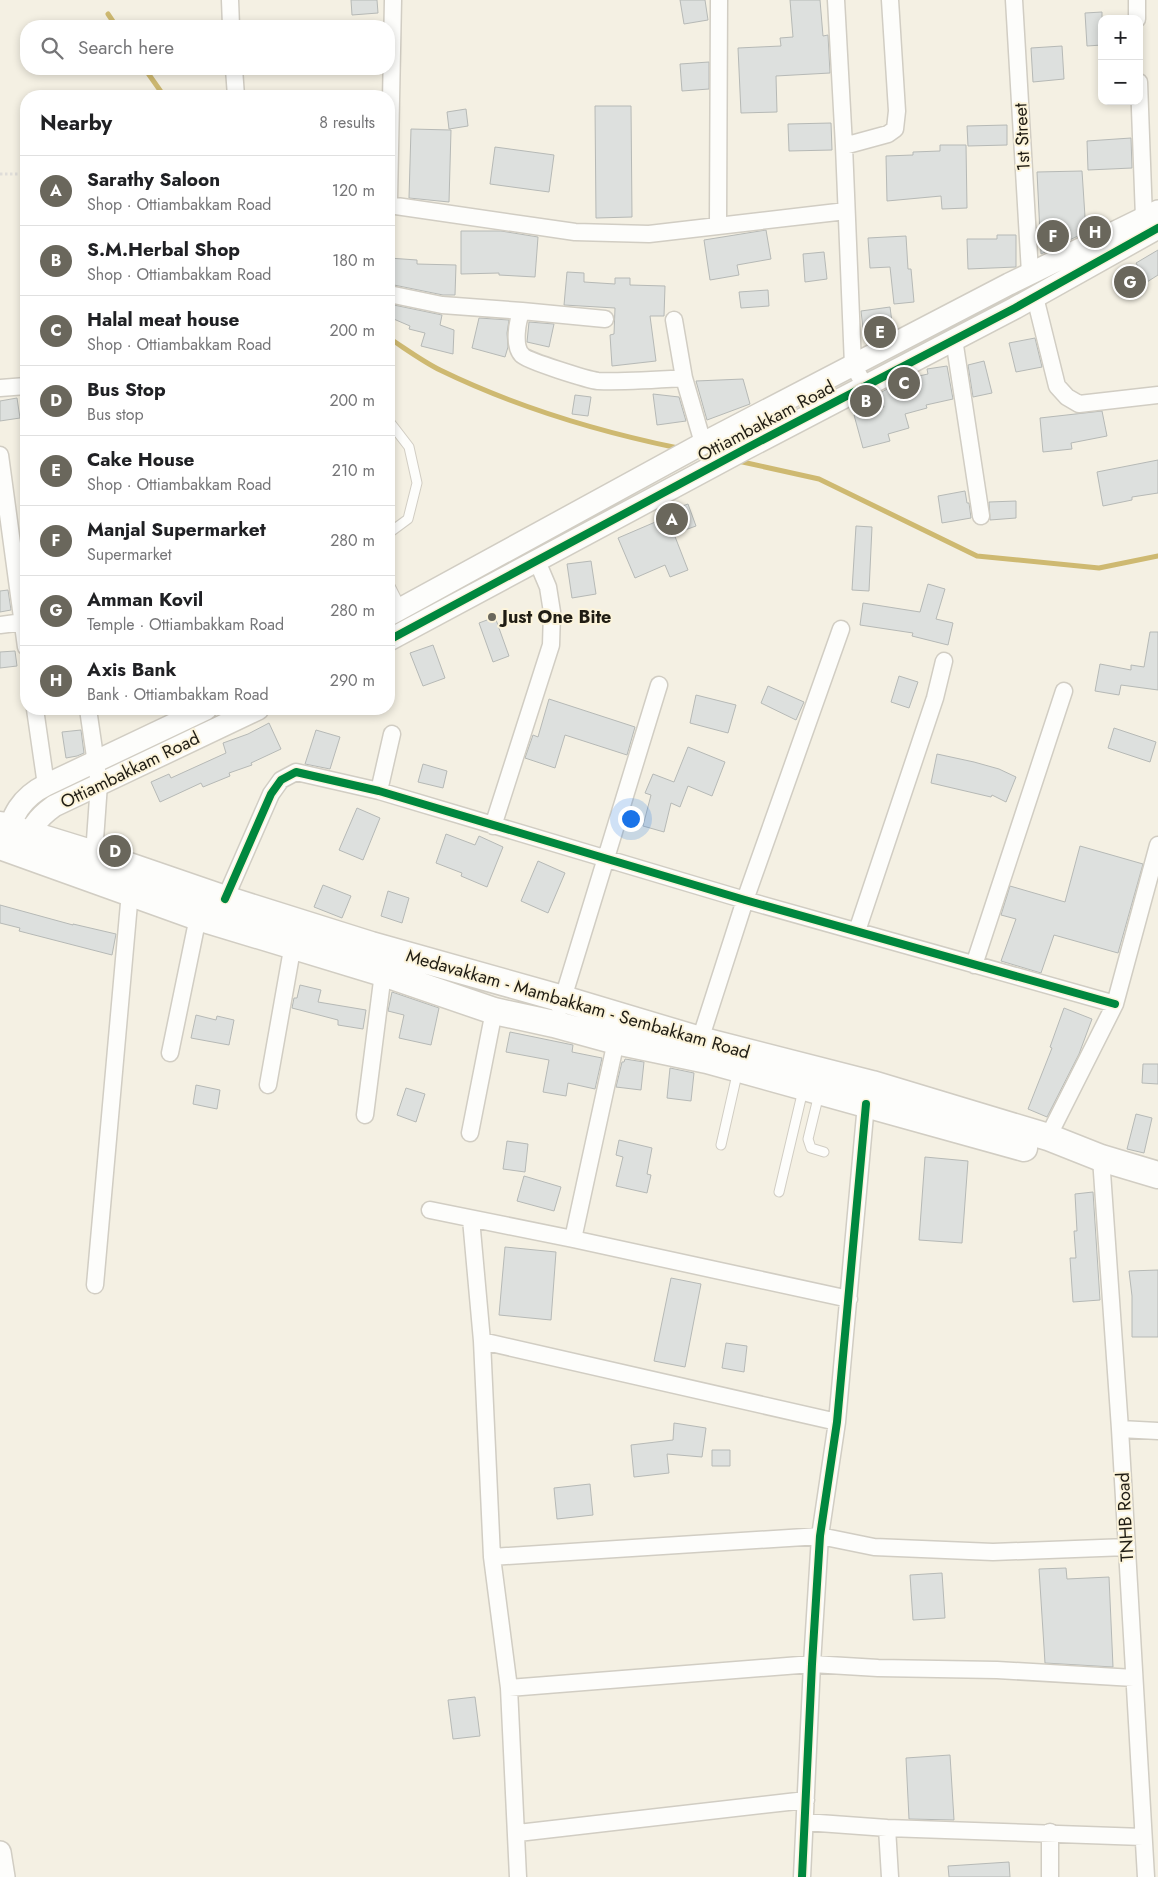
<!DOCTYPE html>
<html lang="en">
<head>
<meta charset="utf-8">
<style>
	body { margin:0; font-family:Jost,sans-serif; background:#f6f6f6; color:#202124 }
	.controls { position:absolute; right:15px; top:15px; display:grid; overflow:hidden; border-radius:10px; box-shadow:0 2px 8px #0003 }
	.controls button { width:45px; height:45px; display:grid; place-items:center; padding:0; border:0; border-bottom:1px solid #e0e0e0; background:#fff; color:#202124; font:25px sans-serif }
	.you { position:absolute; left:630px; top:818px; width:18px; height:18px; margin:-12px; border:4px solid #fff; border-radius:50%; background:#1a73e8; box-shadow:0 0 0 8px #1a73e833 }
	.badge { display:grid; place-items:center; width:32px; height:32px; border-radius:50%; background:#6a675c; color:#fff; font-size:16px; font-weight:700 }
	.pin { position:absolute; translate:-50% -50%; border:2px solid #fff; box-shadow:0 1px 5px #0006 }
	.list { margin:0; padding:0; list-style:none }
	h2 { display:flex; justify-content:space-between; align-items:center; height:65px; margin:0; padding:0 20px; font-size:21px }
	h2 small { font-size:16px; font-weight:400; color:#757577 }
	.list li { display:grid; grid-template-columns:32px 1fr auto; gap:15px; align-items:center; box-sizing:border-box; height:70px; padding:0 20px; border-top:1px solid #e0e0e0 }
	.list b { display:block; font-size:19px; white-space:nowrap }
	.list p { margin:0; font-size:16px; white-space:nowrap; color:#757577 }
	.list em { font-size:16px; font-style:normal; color:#757577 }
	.icon { flex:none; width:28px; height:28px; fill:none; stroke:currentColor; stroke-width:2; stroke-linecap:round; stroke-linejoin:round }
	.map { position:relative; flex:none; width:1158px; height:1877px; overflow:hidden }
	.search { position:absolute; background:#fff; box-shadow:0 2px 8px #0003; left:20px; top:20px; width:375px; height:55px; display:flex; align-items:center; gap:12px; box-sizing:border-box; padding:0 18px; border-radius:20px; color:#757577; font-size:19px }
	.panel { position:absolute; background:#fff; box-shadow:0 2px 8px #0003; left:20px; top:90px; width:375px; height:625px; border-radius:20px }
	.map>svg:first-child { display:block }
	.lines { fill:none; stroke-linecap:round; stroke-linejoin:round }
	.stream { stroke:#ceb971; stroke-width:5 }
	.building { fill:#dde0de; stroke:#b6b9b6 }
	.service-casing { stroke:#d1cdc3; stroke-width:11 }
	.minor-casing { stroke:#d1cdc3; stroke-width:19 }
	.tertiary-casing { stroke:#d1cdc3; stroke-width:24 }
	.primary-casing { stroke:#d1cdc3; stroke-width:29 }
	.path { stroke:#dfddd9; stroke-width:3; stroke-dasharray:2.5 2.5; stroke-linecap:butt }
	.service { stroke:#fdfdfb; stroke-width:9 }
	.minor { stroke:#fdfdfb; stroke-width:16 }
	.tertiary { stroke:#fdfdfb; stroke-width:21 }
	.primary { stroke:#fdfdfb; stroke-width:26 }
	.cycleway-casing { stroke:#fcf4db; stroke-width:11 }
	.cycleway { stroke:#00873e; stroke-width:8 }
	.poi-dot { fill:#6a675c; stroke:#fcf4db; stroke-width:2 }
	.labels { text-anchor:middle; stroke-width:4; stroke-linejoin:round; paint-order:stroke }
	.street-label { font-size:18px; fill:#201d14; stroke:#fcf4db }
	.poi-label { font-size:18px; font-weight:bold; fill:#201d14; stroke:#fcf4db; text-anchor:start }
</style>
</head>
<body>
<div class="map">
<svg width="1158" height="1877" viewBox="0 0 1158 1877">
	<rect width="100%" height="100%" fill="#f4f0e3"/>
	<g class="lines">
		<path class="stream" d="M108 14 116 26
			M145 69 164 96
			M389 338C406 349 422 361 440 370 516 407 596 431 678 448
			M699 453 717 457
			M738 461 819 479 977 556 1099 568 1158 556"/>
	</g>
	<path class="building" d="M351 0H377L378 13 352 15Z
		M680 0H705L708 20 684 24Z
		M790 0H820L823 36 828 35 830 73 776 76 777 112 741 113 738 48 781 46 780 38 793 37Z
		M1102 12V45L1087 46 1085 13Z
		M1062 46 1064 79 1033 82 1031 48Z
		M709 62V89L682 91 680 64Z
		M595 106H631L632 217 596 218Z
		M466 109 468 126 449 129 447 112Z
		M831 123 832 150 789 151 788 124Z
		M1007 125V145L968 146 967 126Z
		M411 129 451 130 449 202 409 198Z
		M1131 138 1132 168 1088 170 1087 141Z
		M940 145H966L967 208 942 209 941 196 887 201 886 156 913 155V152L940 151Z
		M495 147 554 155 549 192 490 184Z
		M1082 171 1086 232 1041 254 1037 172Z
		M766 230 771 259 737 265 739 275 710 280 704 240Z
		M461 231H501L538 237 535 277 499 275V273L461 274Z
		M997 235H1016V267L968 269 967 239H997Z
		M906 236 908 269H911L914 302 894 304 890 267 870 268 868 238Z
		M1158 250V275L1147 282 1136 263Z
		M824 252 827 279 805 282 803 254Z
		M389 258 417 260V264L456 265 455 295H443L389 284Z
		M567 272 584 273V282L615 284V278H630V285L665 286 664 316H650L656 361 612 366 610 335 614 334 615 308 564 305Z
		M768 290 769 306 741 308 739 292Z
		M389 304 442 315 440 325 454 330 453 354 421 346 425 333 409 329 410 326 389 317Z
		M890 307 893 330 886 334 864 337 861 311Z
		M479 318 509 320 507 333 508 347 505 357 472 348Z
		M529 322 554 324 549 347 527 342Z
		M1035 338 1042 367 1016 372 1009 343Z
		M984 361 992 393 973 397 968 365Z
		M947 366 953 399 926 405 927 408 905 414 909 428 888 434 890 441 863 448 854 415 884 407 880 393 905 379 928 374 927 369Z
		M743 379 750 404 707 420 696 381Z
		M653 394 679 397 686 421 657 425Z
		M575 395 591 397 588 416 572 414Z
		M17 398 20 418 0 421V401Z
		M1102 411 1107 436 1071 443 1072 449 1043 452 1040 418Z
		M1158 460V493L1132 497V500L1103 506 1097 472Z
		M965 491 967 503H969L971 518 942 523 938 496Z
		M1016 501V518L990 520 989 502Z
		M688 504 696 526 674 534 688 570 670 577 665 565 635 578 618 538 667 517 665 512Z
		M856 526 872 527 869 591 852 590Z
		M591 561 596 594 572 598 567 564Z
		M928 584 945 589 936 619 953 623 948 645 912 636 913 633 860 625 863 603 920 612Z
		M8 590 11 610 0 612V591Z
		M495 617 509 656 493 662 479 623Z
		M1150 632H1158V690L1121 685 1119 695 1095 691 1100 664 1131 670V665L1144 667Z
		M433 645 445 678 423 686 410 653Z
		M15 651 17 666 0 668V652Z
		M899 676 918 682 909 708 891 702Z
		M768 686 804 702 796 720 761 703Z
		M696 695 736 705 728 733 690 723Z
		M549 699 635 727 627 755 565 735 555 768 525 758 533 735 538 737Z
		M269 723 281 749 251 763 252 765 229 773 230 776 203 787 201 783 160 802 151 782 169 774 171 778 226 753 223 743 248 734Z
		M1114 728 1156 742 1150 762 1108 748Z
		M81 730 84 753 77 756 66 758 62 732Z
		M316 730 340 737 330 769 305 764Z
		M688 747 725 762 712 796 688 786 680 807 671 803 664 832 643 826 651 795 645 793 653 774 674 782Z
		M937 754 974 762 999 769 1016 777 1006 802 992 795 991 797 931 783Z
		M423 764 447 771 443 788 418 782Z
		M357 808 380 818 363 860 339 850Z
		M446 834 475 845 479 836 503 847 487 887 461 876 462 873 436 863Z
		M1080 846 1143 864 1118 953 1054 935 1041 973 1001 961 1016 919 1001 915 1010 886 1065 902Z
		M538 861 565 873 548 913 521 901Z
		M323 885 351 896 342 918 314 907Z
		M388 891 409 898 402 923 381 916Z
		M0 905 73 925V924L116 934 112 955 19 931 20 928 0 923Z
		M300 985 321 990 318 1002 366 1010 363 1029 338 1025V1020L292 1008 294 998H297Z
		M392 992 439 1008 431 1045 399 1038 404 1015 388 1011Z
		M1064 1008 1092 1019 1079 1054 1047 1117 1028 1109 1052 1048 1050 1047Z
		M196 1015 216 1020 217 1016 234 1020 229 1045 191 1038Z
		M510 1032 573 1045 572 1052 602 1058 595 1089 568 1083 566 1096 543 1092 549 1060 506 1052Z
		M625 1059 644 1062 641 1090 616 1087 622 1062H624Z
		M1143 1064H1158V1084L1142 1083Z
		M670 1068 694 1073 691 1101 667 1098Z
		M196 1085 220 1090 217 1109 193 1104Z
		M406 1088 425 1094 416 1122 397 1115Z
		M1136 1114 1152 1118 1144 1153 1127 1149Z
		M619 1140 652 1148 647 1174 651 1175 647 1193 616 1186 623 1157 616 1155Z
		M507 1141 528 1144 525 1172 503 1169Z
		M925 1157 968 1161 962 1243 919 1240Z
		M524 1176 561 1187 554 1211 517 1201Z
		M1093 1192 1100 1300 1073 1302 1070 1258H1076L1074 1231H1077L1075 1194Z
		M505 1247 556 1252 551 1320 499 1315Z
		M1158 1270V1337H1132V1296L1129 1271Z
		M671 1278 701 1284 685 1367 654 1361Z
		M726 1343 747 1346 744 1372 722 1368Z
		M674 1423 706 1428 702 1457 667 1454 669 1473 634 1477 631 1445 673 1440Z
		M712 1450H730V1466H712Z
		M590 1484 593 1515 557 1519 554 1488Z
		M1066 1568 1067 1579 1109 1577 1113 1667 1045 1663 1039 1569Z
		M942 1573 945 1618 913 1620 910 1575Z
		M475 1697 480 1736 453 1739 448 1700Z
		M950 1755 954 1820 909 1819 906 1758Z
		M1009 1862 1010 1877H949L948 1866Z"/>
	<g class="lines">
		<defs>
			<path id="service" d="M389 421 409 447 417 483 408 519 389 533
				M389 584 401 608
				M819 1094 808 1139 811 1148 824 1152
				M721 1145 738 1070
				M779 1192 803 1090"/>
			<path id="minor" d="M230 0 231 26
				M836 0 844 146 853 365 865 386
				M1014 0 1030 273
				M1137 0V19
				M234 69 236 96
				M1139 82 1144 218
				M844 146 888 134 895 129 897 111 890 0
				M389 199 393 0
				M389 205 575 232 649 234 846 211
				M718 224 719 0
				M389 294 442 305 522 311C517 321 513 346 522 355 527 361 589 380 598 381 627 382 655 380 684 378
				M1035 297 1057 386 1067 397 1079 404 1158 395
				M522 311 605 319
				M674 320 684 378 703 443
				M954 339 981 516
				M0 388 26 386
				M0 455 26 647
				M0 625 23 622
				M35 709 46 785
				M88 709 99 784 94 854
				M379 791 392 734
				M493 826 551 645 552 612 548 587 537 561
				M225 899 271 794 281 780 296 772 379 791 745 900 1115 1004
				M857 931 935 698 944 661
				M974 965 1064 691
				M560 1008 659 685
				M700 1040 745 900 841 629
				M170 1053 198 917
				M268 1085 293 944
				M365 1115 383 973
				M470 1133 494 1011
				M1048 1137 1115 1004 1158 845
				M1101 1158 1120 1429 1146 1877
				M430 1210 573 1239 849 1299
				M471 1219 482 1341 492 1557 509 1688 518 1877
				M573 1239 616 1041
				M95 1285 130 892
				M482 1341 837 1422
				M1120 1429 1158 1431
				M492 1557 820 1536 874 1547 993 1552 1127 1547
				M509 1688 812 1664 878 1668 997 1670 1134 1678
				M805 1822 887 1828 1143 1837
				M887 1828 890 1877
				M1050 1832V1877
				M518 1833 806 1800
				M802 1877 812 1664 820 1536 837 1422 866 1104"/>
			<path id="tertiary" d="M389 615 711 439 1009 284 1158 211
				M389 640 745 449 1015 308 1158 228
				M4 842C13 815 20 798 46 785L206 709
				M24 849C31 828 36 819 54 806L258 709
				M0 1852 4 1877"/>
			<path id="primary" d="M0 825 94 854 225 899 371 945 563 999 700 1040 872 1084 1048 1137 1101 1158 1158 1175
				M0 846 198 917 383 973 494 1011 554 1024 616 1041 707 1060 1024 1148"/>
		</defs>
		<use href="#service" class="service-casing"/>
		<use href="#minor" class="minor-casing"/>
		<use href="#tertiary" class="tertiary-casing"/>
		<use href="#primary" class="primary-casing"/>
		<path class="path" d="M0 174H26"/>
		<use href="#service" class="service"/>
		<use href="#minor" class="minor"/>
		<use href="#tertiary" class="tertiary"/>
		<use href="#primary" class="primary"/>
		<defs>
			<path id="cycleway" d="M389 640 745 449 1015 308 1158 228
				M225 899 271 794 281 780 296 772 379 791 745 900 1115 1004
				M802 1877 812 1664 820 1536 837 1422 866 1104"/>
		</defs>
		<use href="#cycleway" class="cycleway-casing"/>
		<use href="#cycleway" class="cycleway"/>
	</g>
	<circle class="poi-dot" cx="492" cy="617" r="5"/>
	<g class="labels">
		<g class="street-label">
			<text transform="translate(1022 137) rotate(-93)" y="6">1st Street</text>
			<text transform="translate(766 421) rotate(-28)" y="6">Ottiambakkam Road</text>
			<text transform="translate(130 770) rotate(-26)" y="6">Ottiambakkam Road</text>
			<text transform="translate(578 1004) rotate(16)" y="6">Medavakkam - Mambakkam - Sembakkam Road</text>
			<text transform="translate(1125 1517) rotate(-93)" y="6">TNHB Road</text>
		</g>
		<g class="poi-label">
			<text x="502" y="623">Just One Bite</text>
		</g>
	</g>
</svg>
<div class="controls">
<button>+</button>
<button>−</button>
</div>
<div class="you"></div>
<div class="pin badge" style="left:672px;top:519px">A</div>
<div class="pin badge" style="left:866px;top:401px">B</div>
<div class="pin badge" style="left:904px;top:383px">C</div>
<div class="pin badge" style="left:115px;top:851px">D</div>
<div class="pin badge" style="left:880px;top:332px">E</div>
<div class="pin badge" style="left:1053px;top:236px">F</div>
<div class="pin badge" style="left:1130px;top:282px">G</div>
<div class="pin badge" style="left:1095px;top:232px">H</div>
<div class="search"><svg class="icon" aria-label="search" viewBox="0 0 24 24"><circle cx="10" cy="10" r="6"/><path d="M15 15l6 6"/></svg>Search here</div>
<section class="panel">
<h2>Nearby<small>8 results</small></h2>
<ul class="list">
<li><span class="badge">A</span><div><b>Sarathy Saloon</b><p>Shop · Ottiambakkam Road</p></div><em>120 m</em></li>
<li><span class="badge">B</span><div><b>S.M.Herbal Shop</b><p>Shop · Ottiambakkam Road</p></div><em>180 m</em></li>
<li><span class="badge">C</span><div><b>Halal meat house</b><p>Shop · Ottiambakkam Road</p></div><em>200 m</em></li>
<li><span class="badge">D</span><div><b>Bus Stop</b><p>Bus stop</p></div><em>200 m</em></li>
<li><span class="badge">E</span><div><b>Cake House</b><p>Shop · Ottiambakkam Road</p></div><em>210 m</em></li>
<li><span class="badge">F</span><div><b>Manjal Supermarket</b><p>Supermarket</p></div><em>280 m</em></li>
<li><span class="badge">G</span><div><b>Amman Kovil</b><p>Temple · Ottiambakkam Road</p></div><em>280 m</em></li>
<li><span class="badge">H</span><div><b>Axis Bank</b><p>Bank · Ottiambakkam Road</p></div><em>290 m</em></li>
</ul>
</section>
</div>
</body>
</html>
